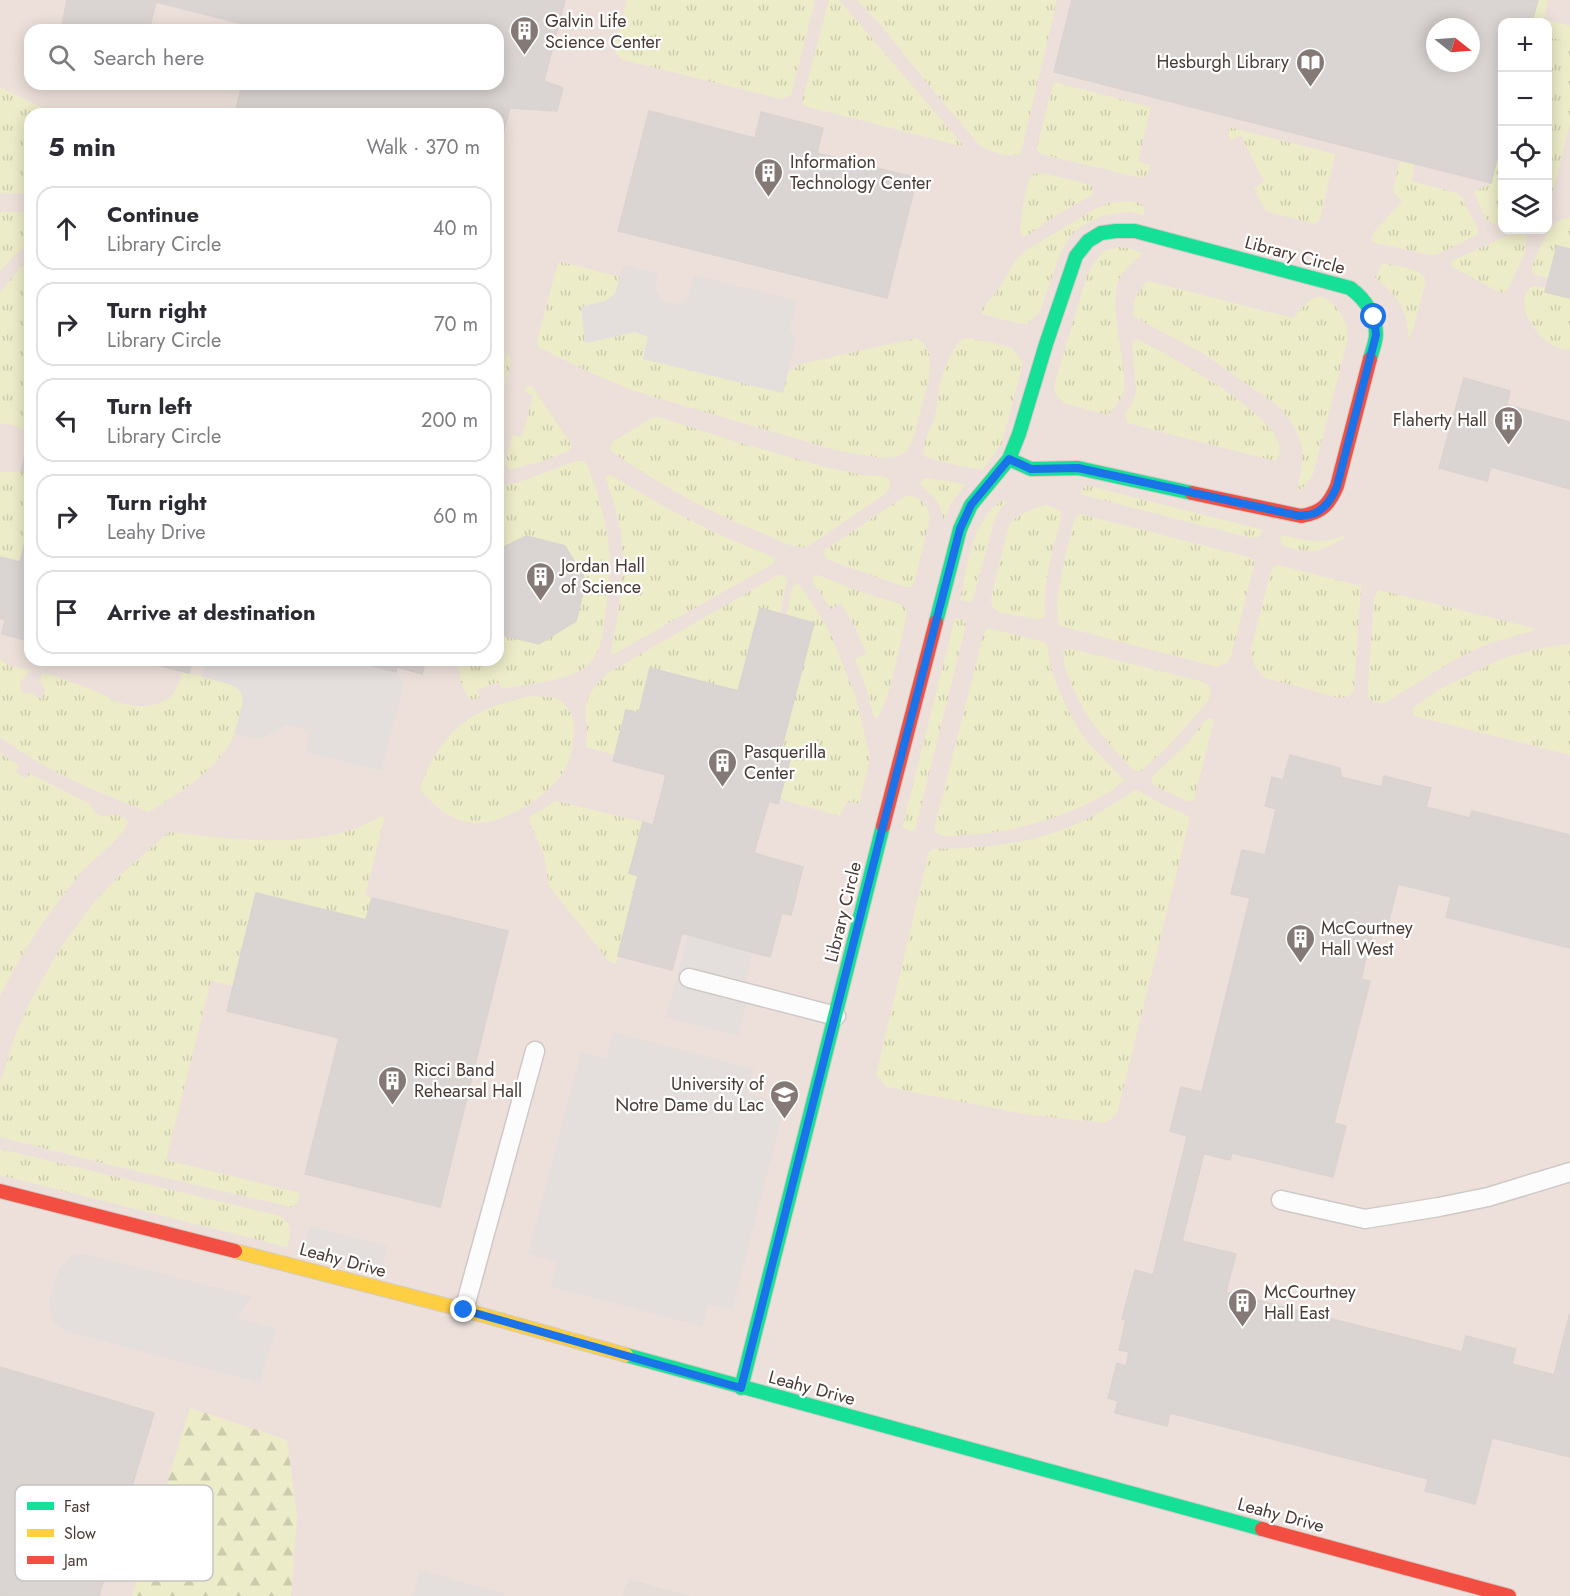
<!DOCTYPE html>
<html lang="en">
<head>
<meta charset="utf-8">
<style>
	body { margin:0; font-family:Jost,sans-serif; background:#f7f7f7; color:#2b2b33 }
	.controls { position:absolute; right:18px; top:18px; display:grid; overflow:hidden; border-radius:12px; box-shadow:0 3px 15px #0003 }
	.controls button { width:54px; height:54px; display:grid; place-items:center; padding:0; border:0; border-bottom:2px solid #e1e1e2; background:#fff; color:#2b2b33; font:30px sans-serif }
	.compass { position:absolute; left:1426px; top:18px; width:54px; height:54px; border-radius:50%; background:#fff; box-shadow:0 3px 15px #0003; rotate:107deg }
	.stop { position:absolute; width:18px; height:18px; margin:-14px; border:4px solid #1a73e8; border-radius:50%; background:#fff }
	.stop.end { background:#1a73e8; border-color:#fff; box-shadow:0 2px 6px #0008 }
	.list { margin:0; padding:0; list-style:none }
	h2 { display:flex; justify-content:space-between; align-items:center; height:78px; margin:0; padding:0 24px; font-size:26px }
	h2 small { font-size:20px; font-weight:400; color:#7c7c81 }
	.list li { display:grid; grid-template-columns:39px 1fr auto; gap:18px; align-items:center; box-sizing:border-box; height:84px; margin:0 12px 12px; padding:0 12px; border:2px solid #e1e1e2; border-radius:18px }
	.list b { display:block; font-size:22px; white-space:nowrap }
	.list p { margin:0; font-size:20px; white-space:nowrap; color:#7c7c81 }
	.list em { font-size:20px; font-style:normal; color:#7c7c81 }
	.icon { flex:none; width:33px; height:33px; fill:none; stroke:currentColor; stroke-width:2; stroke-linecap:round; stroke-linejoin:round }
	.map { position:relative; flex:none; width:1570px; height:1596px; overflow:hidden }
	.search { position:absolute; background:#fff; box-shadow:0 3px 15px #0003; left:24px; top:24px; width:480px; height:66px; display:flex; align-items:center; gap:15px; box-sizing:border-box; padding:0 21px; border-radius:18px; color:#7c7c81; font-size:22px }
	.panel { position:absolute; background:#fff; box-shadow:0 3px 15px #0003; left:24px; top:108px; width:480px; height:558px; border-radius:18px }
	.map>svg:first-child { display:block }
	.residential { fill:#e6dcd8 }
	.education { fill:#ede0da; fill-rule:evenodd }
	.grass { fill:url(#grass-tufts) }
	.forest { fill:url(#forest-firs) }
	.garden { fill:#ececc9 }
	.parking { fill:#e4dedc }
	.building { fill:#dad4d2; stroke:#dad3d0; stroke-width:1.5; fill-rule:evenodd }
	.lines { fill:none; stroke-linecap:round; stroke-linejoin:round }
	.lane-casing { stroke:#cec9c7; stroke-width:21 }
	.fast-casing { stroke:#d5cac4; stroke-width:16 }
	.slow-casing { stroke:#d5cac4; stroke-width:16 }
	.jam-casing { stroke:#d5cac4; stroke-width:16 }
	.lane { stroke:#fdfcfc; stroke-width:18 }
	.fast { stroke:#16e098; stroke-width:14 }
	.slow { stroke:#ffcf43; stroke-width:14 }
	.jam { stroke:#f24e42; stroke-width:14 }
	.route { stroke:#1a73e8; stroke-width:8 }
	.labels { text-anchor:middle; stroke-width:4.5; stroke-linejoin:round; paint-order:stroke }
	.poi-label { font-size:18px; fill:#493a36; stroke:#fff; text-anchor:start }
	.street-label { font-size:18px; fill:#493a36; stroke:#fff }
	.key { fill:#fff; stroke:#c8c4c3; stroke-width:1.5 }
	.key-label { font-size:16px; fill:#493a36 }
</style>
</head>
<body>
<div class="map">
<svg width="1570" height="1596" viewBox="0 0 1570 1596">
	<defs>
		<pattern id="grass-tufts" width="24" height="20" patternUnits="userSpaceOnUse" patternTransform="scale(1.5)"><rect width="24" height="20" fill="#ececc9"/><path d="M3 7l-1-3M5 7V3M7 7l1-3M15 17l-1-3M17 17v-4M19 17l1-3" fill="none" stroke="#cccbad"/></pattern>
		<pattern id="forest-firs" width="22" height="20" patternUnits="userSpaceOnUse" patternTransform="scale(1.5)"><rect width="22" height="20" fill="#ececc9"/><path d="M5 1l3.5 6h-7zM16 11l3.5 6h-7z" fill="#cccbad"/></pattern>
	</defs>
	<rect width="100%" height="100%" fill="#f2edeb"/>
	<path class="residential" d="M628 1578 692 1596H622Z"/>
	<path class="education" d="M0 0H1570V1596H692L628 1578 622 1596H0ZM1502 22H1548V230H1502ZM1435 27H1471V63H1435ZM30 30H498V84H30ZM30 114H498V660H30Z"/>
	<path class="grass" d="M627 0H815L791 95 781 99 623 60 616 54 615 47Z
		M829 0H839L963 145 961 146 805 106 802 102Z
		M857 0H1057L1022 148 1019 155H1003L981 147 928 84 880 24Z
		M1548 37 1570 42V123L1553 191 1548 198Z
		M1054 82 1151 107 1138 161 1151 165 1147 175 1141 178 1041 154 1037 151V146Z
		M0 87 55 114H30V194L0 193Z
		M1229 127 1335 154 1320 219 1315 224 1269 212 1265 210 1254 188 1264 182 1241 135 1231 140 1228 132Z
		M1502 138V223L1493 224 1485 218 1474 192 1491 183Z
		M1400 160 1414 164 1411 181 1457 193 1461 196 1478 229 1477 235 1436 255H1430L1371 242 1373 233 1402 202 1393 191Z
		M1034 173 1047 174 1091 185 1093 189 1092 195 1055 216 1028 235 1023 236 1020 233V227C1023 213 1024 183 1034 173Z
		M1130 201 1140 203 1144 207V215L1130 212 1104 215 1078 228 1070 237 1059 256 1040 312 1026 324 1016 323 982 314 981 310 998 290 1015 261 1028 249 1093 210 1109 203Z
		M0 212H30V243L16 254 0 271Z
		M1570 218V249L1557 246 1549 278 1536 275 1531 270C1536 257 1547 227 1560 220 1562 219 1569 218 1570 218Z
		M1517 231 1527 235 1525 252 1508 290 1503 293 1497 291 1453 267 1451 264 1452 261Z
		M1119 247 1132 249 1142 254C1134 261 1125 268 1120 277 1110 295 1119 340 1122 360 1123 370 1126 382 1123 393 1121 401 1113 409 1107 415L1064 403 1056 395 1054 386 1087 276 1093 264 1104 251Z
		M30 259V433L15 426 0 423V293L22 265Z
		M562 262 620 277 615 293 605 301 581 307 585 343 635 332 649 336 643 358 783 393 788 372 801 364 917 338 925 345 930 356 929 379 913 438 907 451 898 456 882 458 835 450 634 391 589 372 538 347 537 341 558 263Z
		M1383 263C1392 265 1416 268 1422 275 1426 278 1425 280 1425 285L1409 343C1407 308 1401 300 1375 277Z
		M1147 281 1293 318C1299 312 1306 302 1314 298 1327 291 1345 316 1347 328 1348 332 1347 338 1347 342L1313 474 1305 486 1297 491 1302 465V448L1296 430 1281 408 1204 354 1133 316 1134 299Z
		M1532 286 1546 288V292L1570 298V349C1548 355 1507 305 1532 286Z
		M965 338 990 342 1012 348 1023 363 1002 443 982 470C974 468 927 460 925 456 920 449 930 429 933 422 939 404 938 384 945 368 949 357 955 343 965 338Z
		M1137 339C1160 351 1308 427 1275 461L1127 423 1125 414 1132 404 1136 392 1132 342Z
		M498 348 510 357 511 363 498 413Z
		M529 386H532L535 391 571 444V448L568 451 543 461 510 470 505 464 512 435 522 437 533 395 524 392 525 388Z
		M658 417 737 442 825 467 863 475 883 476 889 479 890 488 885 494 807 547C793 548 780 541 767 535 712 514 660 485 611 451L610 446 614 441 650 419Z
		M579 460 584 461 587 464C597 492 606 519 609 548 611 571 608 594 605 617 603 633 601 652 589 664 566 684 530 682 502 689L498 682 477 690 480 698 471 700C462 690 457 674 460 660H498V629L502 635 538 644 576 621 586 581 565 546 526 536 498 550V537L503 518 498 509V501L501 488 506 485 519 482Z
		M0 472H21L30 474V523L20 562 0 557Z
		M609 474 663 506 713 532 770 556 774 559V563L614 654H611V651C619 614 626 573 621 535 619 524 616 513 614 503 611 494 607 485 606 476Z
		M925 478 949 481 965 485 951 503 944 519 942 518C942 499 930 496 920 484L921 481Z
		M1086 485 1263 530 1259 537 1251 538 1083 495 1081 494V490Z
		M909 495 919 499 927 506 930 518 914 583 911 587H905L826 559 824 554 825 550 902 498Z
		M1005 499 1006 503 1001 508 995 518 973 599 971 602 960 600C968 564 971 519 1005 499Z
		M1047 505 1058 509 1061 511V518C1053 549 1042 585 1045 617L1038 620 999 612C993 608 991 606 991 599L1009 525C1019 513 1031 509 1047 505Z
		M1080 514 1252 558 1254 562V565L1231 656 1228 662 1217 667 1060 626C1050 609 1069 543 1074 522L1076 517Z
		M1281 535C1305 540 1321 546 1344 535L1345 538C1315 553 1315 554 1282 546L1280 539Z
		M1278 565 1361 586 1354 690 1349 696 1340 698 1265 678C1256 669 1251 662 1251 649L1271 571 1274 566Z
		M778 575 784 576 787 580 780 614 738 691 650 668 639 713 626 710 614 755 586 747C591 708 573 706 608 673Z
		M814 575H818L858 591 900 604 905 608 907 613C902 633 889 706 877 718L874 717 864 682 855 659 866 654 855 627 841 603 831 609 814 584 812 578Z
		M799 584 817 611 831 635 856 698 870 758 859 804 852 802 846 803 839 816 780 799 792 753 781 750 814 623 786 616 792 588 795 585Z
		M1379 590 1533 628V631L1490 643 1452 661 1385 703 1374 702 1369 697 1368 686 1374 599 1376 593Z
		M955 618 964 620 966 625 915 830 912 831 902 828Z
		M987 629H992L1044 642 1047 645 1051 668 1059 691 1074 722 1086 741 1124 780C1116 789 1103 795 1093 801 1052 821 1009 833 964 835 954 836 939 840 934 829L984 633Z
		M1570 644V755L1414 716 1413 708 1440 689 1506 657 1547 647Z
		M1071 649 1200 681 1208 685 1211 690 1208 701 1172 742 1141 771H1134C1105 739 1084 719 1069 677 1065 668 1062 660 1064 650Z
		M0 659C9 668 19 668 31 670 25 677 15 683 23 693H31L36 697 41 698C47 691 44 687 40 680L42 673C60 677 78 684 95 691 101 693 106 697 112 700 130 707 154 710 170 697 177 691 180 680 182 672 196 675 226 680 236 687 245 694 243 703 241 712 238 723 235 734 230 743 212 774 178 793 149 812 96 792 46 771 0 737Z
		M532 696C539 697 549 696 555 698 562 700 567 708 571 714 575 723 575 733 573 741 572 752 569 762 563 772 549 796 502 825 474 823 452 821 433 806 420 789 430 756 451 726 483 711 498 703 515 700 532 696Z
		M1210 718 1214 720 1194 799 1191 801H1187L1153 785 1151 780 1153 776 1189 742 1204 722Z
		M0 753 19 766 16 772 26 779 29 773 90 804C96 817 101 819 114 814L125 818 128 822C122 839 93 858 81 873 49 911 22 951 0 996Z
		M1135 790C1146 793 1153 800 1162 804 1171 809 1182 811 1189 818V822L1117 1113 1106 1123 1024 1114 887 1087 876 1075 929 852 933 849C977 848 1019 846 1061 830 1088 821 1112 805 1135 790Z
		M556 801 643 822 629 873 638 876 616 964 609 961 549 886 544 856 529 820 531 816Z
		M385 815 365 896 372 898 366 920 256 893 233 986 211 981 166 1160 300 1193 297 1203 292 1207 110 1165 0 1137V1083L15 1036 30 1002 59 950 92 905 116 879 163 837 169 832C226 839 284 846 341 833 356 829 371 821 385 815Z
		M0 1149 280 1216C293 1224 291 1234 287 1247L0 1175Z"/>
	<path class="forest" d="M190 1408 287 1440 297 1517 291 1596H132Z"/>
	<path class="garden" d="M1538 0H1548L1544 19 1570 26V42L1548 37V22H1532Z"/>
	<path class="parking" d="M624 265 658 273 655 288 662 301 674 305 687 300 694 275 797 301 790 329 795 340 783 393 643 359 648 337 635 332 585 343 581 307 605 301 615 294Z
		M207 660H350L396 672 404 685 381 771 306 752 309 734 302 728 287 725 260 739 234 734 243 703 242 694 237 688 229 684 202 677Z
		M688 935 753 952 744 986 770 993 766 1008 746 1003 738 1036 666 1017Z
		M613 1032 754 1069 748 1094 785 1104 732 1310 708 1304 702 1326 551 1287 557 1262 528 1254 581 1052 606 1058Z
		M310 1226 387 1246 381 1274 302 1253Z
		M85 1254 252 1297 237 1318 276 1328 260 1383 65 1331 55 1324 51 1315 49 1301 59 1270 71 1256Z
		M420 1570 511 1596H412Z"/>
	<path class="building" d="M67 0H565L544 81 563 88 557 111 510 108 498 153V114H235L242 84H498V30H255V27L156 2 149 30H61Z
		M1072 0H1538L1532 22H1502V138L1491 183 1054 72ZM1435 27H1471V63H1435Z
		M649 111 755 138 761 112 823 128 817 153 917 178 887 298 618 231Z
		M1557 246 1570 249V298L1545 292Z
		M1464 378 1510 391 1507 405 1570 422V489L1491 467 1487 481 1439 468Z
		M30 435V474L21 472Z
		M30 523V641L2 634 5 620 0 618V557L20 562Z
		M526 536 565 546 586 581 576 621 539 644 502 635 498 629V550Z
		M760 608 814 623 781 750 792 753 778 804 769 801 754 853 803 867 791 915 782 913 770 957 682 933 672 970 618 956 638 876 629 873 643 822 653 825 666 775 613 761 626 710 639 713 650 668 738 691Z
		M137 660H192L189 673Z
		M350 660H426L422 674 397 667 396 672Z
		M1290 755 1340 768 1341 777 1382 787 1384 776 1431 788 1426 807 1470 818 1472 811 1570 835V948L1446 917 1451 897 1398 884 1387 929 1374 926 1361 979 1370 981 1334 1123 1346 1126 1333 1177 1232 1153 1230 1160 1184 1149 1187 1136 1170 1131 1181 1087 1202 1092 1250 898 1231 894 1242 850 1265 855 1276 809 1265 806 1272 777 1283 780Z
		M256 893 366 920 372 898 508 931 440 1207 305 1174 339 1038 227 1011Z
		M1184 1149 1204 1153 1182 1241 1236 1254 1226 1292 1462 1352 1466 1336 1516 1349 1512 1364 1554 1375 1570 1313V1457L1492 1438 1475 1504 1425 1491 1428 1479 1170 1413 1167 1426 1115 1413 1118 1401 1108 1398 1117 1363 1126 1366 1129 1352 1119 1350 1126 1320 1122 1319 1135 1270 1153 1275Z
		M0 1367 154 1413 99 1596H0Z"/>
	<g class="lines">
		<defs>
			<path id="lane" d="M689 978 836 1016
				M1281 1200 1365 1219 1439 1207 1488 1197 1570 1172
				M464 1310 535 1051"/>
			<path id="fast" d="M1009 459 1031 469 1078 468 1192 493
				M936 622 960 529 971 505 1009 459 1019 434 1046 344 1076 256 1088 241 1101 233 1116 231H1135L1350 288C1365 299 1376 315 1376 334 1376 342 1372 351 1370 359
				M626 1355 1262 1529
				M741 1388 883 826"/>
			<path id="slow" d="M235 1251 464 1310 626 1355"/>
			<path id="jam" d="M1192 493 1301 516C1321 513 1329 505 1337 486L1370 359
				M883 826 936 622
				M0 1191 235 1251
				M1262 1529 1509 1596"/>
		</defs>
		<use href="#lane" class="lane-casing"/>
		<use href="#fast" class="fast-casing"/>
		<use href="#slow" class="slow-casing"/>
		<use href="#jam" class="jam-casing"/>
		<use href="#lane" class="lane"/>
		<use href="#fast" class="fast"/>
		<use href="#slow" class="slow"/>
		<use href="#jam" class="jam"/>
	</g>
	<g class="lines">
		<path class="route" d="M464 1310 741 1388 882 830 960 529 971 505 1009 459 1031 469 1078 468 1300 516C1305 515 1311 515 1315 513 1326 508 1333 496 1337 486L1376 335 1374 317"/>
	</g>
	<defs>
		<symbol id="building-pin" viewBox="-11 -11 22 30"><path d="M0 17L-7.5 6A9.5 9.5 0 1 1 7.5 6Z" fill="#847975" stroke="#fff"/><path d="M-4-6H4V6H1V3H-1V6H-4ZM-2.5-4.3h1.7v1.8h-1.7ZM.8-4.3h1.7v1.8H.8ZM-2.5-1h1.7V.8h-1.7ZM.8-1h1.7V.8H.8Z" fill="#fff"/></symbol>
		<symbol id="library-pin" viewBox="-11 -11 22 30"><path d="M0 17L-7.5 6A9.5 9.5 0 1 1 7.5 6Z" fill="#847975" stroke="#fff"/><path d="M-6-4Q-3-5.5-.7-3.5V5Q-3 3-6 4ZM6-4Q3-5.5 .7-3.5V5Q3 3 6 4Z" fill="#fff"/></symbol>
		<symbol id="university-pin" viewBox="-11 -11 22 30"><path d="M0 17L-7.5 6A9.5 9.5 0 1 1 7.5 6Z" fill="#847975" stroke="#fff"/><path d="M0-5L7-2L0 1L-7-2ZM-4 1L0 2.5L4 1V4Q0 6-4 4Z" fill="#fff"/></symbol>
	</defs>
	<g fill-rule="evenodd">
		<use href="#building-pin" x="508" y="14" width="33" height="45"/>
		<use href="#library-pin" x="1294" y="46" width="33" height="45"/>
		<use href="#building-pin" x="752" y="156" width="33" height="45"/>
		<use href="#building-pin" x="1492" y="404" width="33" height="45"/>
		<use href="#building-pin" x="524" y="560" width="33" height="45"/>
		<use href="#building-pin" x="706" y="746" width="33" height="45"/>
		<use href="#building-pin" x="1284" y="922" width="33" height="45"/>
		<use href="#building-pin" x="376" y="1064" width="33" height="45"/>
		<use href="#university-pin" x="768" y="1078" width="33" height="45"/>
		<use href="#building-pin" x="1226" y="1286" width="33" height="45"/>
	</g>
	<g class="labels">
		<g class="poi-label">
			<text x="545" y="27">Galvin Life<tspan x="545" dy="21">Science Center</tspan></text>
			<text x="1289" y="68" text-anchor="end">Hesburgh Library</text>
			<text x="790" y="168">Information<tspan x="790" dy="21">Technology Center</tspan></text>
			<text x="1487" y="426" text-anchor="end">Flaherty Hall</text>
			<text x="561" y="572">Jordan Hall<tspan x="561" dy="21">of Science</tspan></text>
			<text x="744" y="758">Pasquerilla<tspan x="744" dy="21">Center</tspan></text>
			<text x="1321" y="934">McCourtney<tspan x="1321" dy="21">Hall West</tspan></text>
			<text x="414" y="1076">Ricci Band<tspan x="414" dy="21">Rehearsal Hall</tspan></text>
			<text x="764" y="1090" text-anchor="end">University of<tspan x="764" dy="21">Notre Dame du Lac</tspan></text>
			<text x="1264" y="1298">McCourtney<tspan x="1264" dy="21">Hall East</tspan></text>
		</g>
		<g class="street-label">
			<text transform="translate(1295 255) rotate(15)" y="6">Library Circle</text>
			<text transform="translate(843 912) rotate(-76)" y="6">Library Circle</text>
			<text transform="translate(343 1260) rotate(15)" y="6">Leahy Drive</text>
			<text transform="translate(812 1388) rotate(15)" y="6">Leahy Drive</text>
			<text transform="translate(1281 1515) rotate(15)" y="6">Leahy Drive</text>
		</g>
	</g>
	<rect x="15" y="1485" width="198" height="96" rx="9" class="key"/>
	<rect x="27" y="1502" width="27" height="8" fill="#16e098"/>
	<rect x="27" y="1529" width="27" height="8" fill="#ffcf43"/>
	<rect x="27" y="1556" width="27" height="8" fill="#f24e42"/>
	<g class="key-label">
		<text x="64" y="1512">Fast</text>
		<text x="64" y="1539">Slow</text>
		<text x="64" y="1566">Jam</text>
	</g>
</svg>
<div class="controls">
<button>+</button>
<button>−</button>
<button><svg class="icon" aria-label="locate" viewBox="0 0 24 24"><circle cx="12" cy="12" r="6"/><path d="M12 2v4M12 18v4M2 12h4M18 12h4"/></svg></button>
<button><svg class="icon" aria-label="layers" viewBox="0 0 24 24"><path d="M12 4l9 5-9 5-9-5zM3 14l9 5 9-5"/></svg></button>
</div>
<svg class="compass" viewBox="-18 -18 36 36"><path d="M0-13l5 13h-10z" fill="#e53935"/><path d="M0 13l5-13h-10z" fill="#7c7c81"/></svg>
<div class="stop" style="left:1374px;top:317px"></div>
<div class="stop end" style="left:464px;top:1310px"></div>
<div class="search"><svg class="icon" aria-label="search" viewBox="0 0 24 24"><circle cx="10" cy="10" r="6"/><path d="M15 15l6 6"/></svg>Search here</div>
<section class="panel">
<h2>5 min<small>Walk · 370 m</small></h2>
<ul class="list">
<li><svg class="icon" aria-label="ahead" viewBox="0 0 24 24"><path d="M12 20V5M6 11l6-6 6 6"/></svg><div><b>Continue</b><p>Library Circle</p></div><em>40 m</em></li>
<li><svg class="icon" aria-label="right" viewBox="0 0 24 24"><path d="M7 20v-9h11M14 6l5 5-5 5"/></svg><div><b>Turn right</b><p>Library Circle</p></div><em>70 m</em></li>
<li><svg class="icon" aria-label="left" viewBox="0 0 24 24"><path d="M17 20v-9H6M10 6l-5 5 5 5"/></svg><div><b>Turn left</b><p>Library Circle</p></div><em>200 m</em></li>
<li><svg class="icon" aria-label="right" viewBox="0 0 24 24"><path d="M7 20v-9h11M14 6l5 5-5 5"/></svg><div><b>Turn right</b><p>Leahy Drive</p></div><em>60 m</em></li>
<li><svg class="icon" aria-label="arrive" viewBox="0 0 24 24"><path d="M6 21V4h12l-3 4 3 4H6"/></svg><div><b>Arrive at destination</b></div></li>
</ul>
</section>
</div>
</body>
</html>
